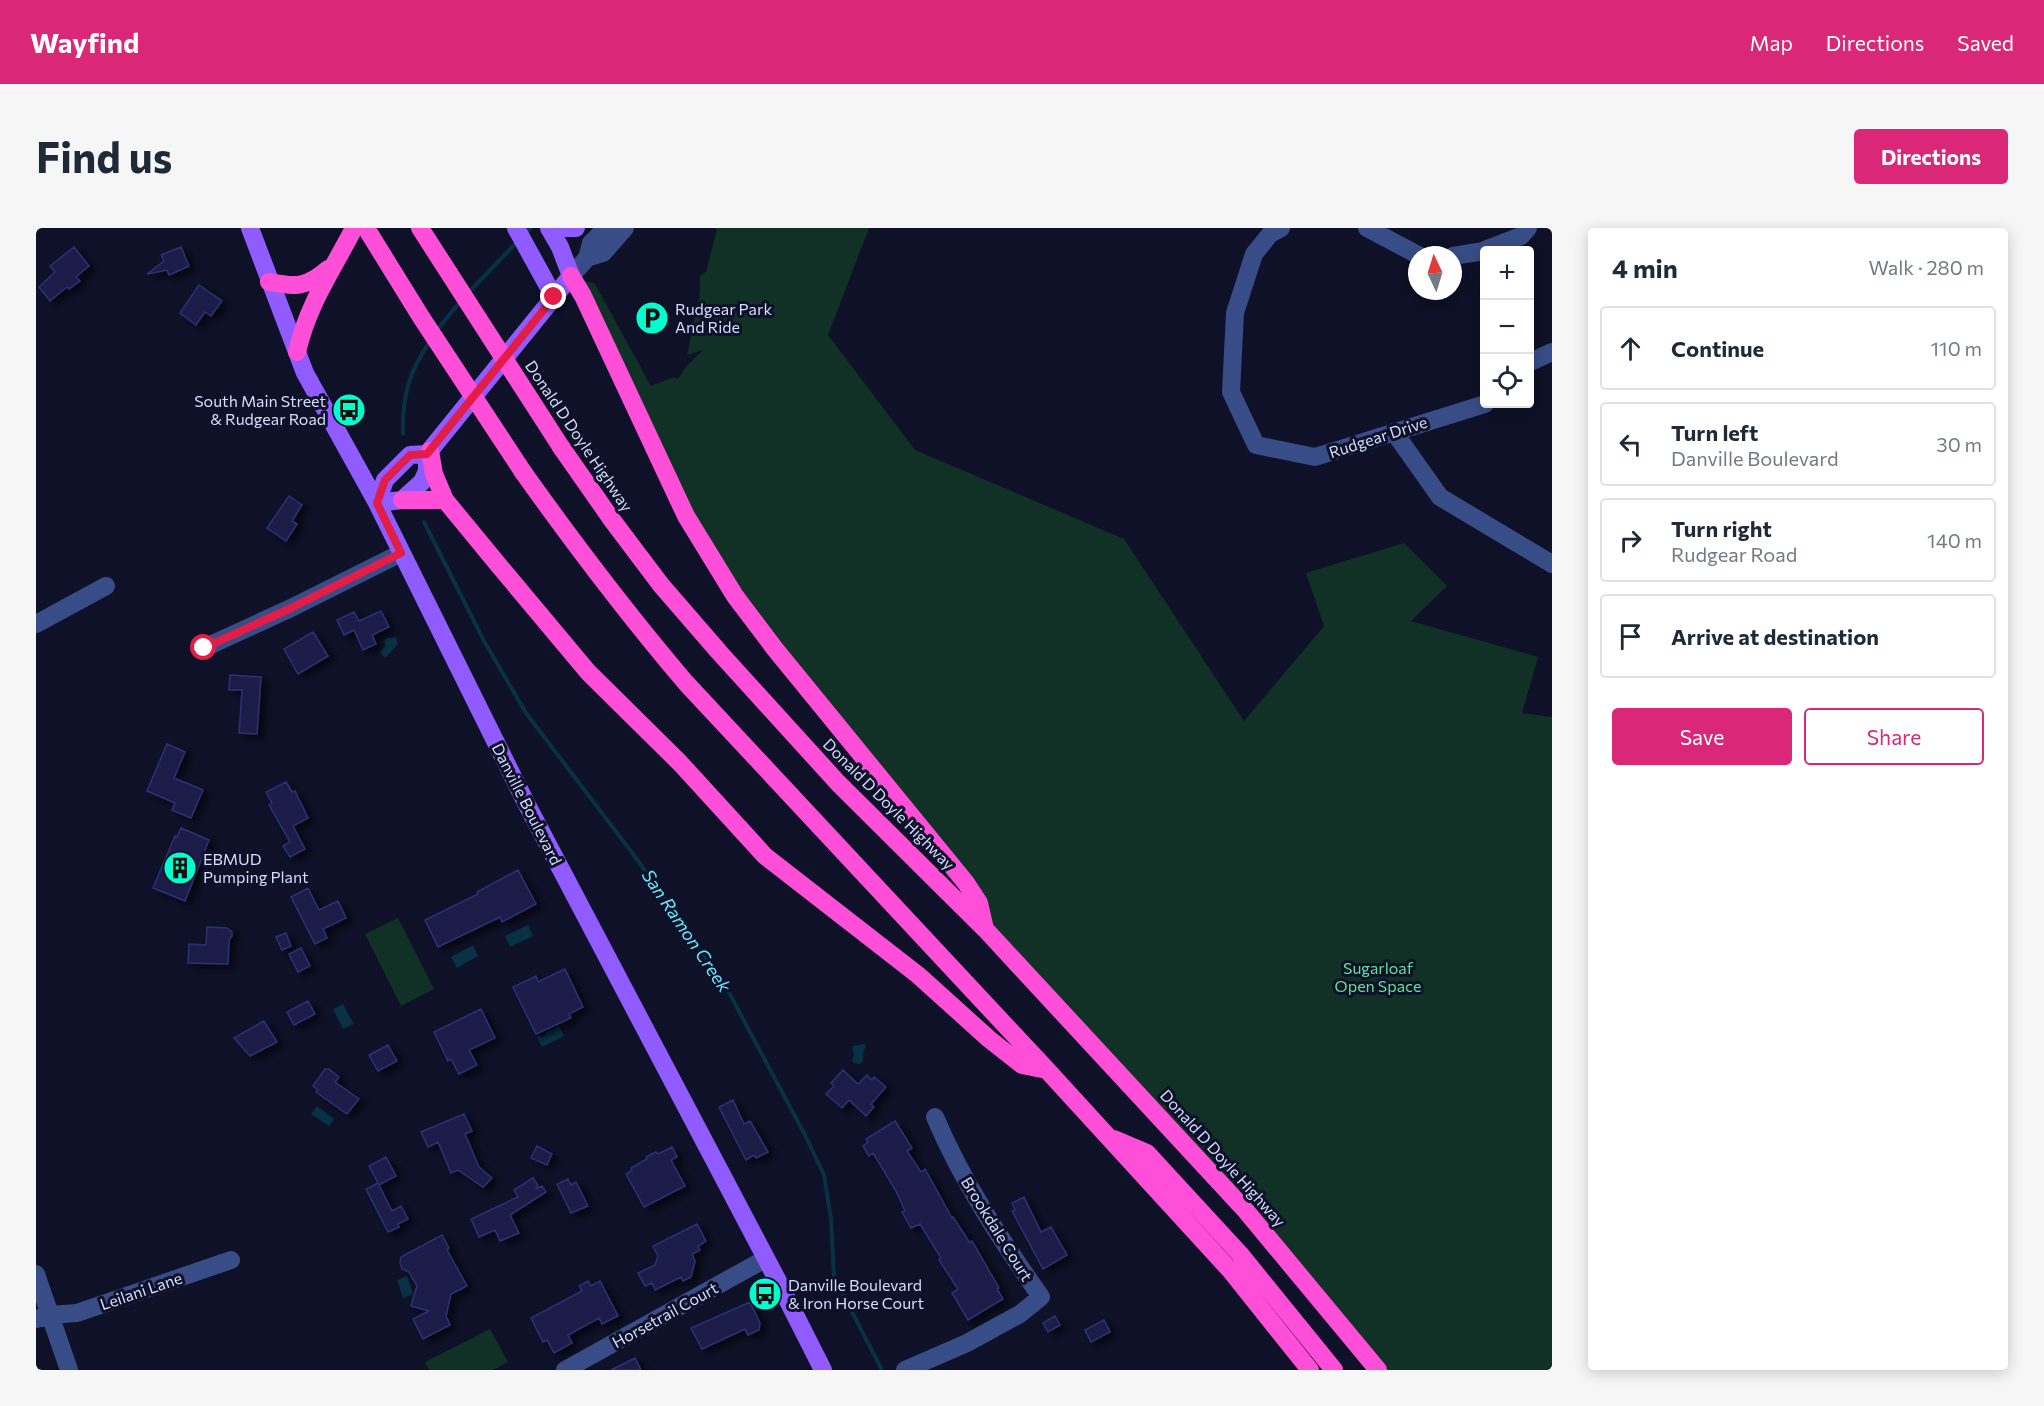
<!DOCTYPE html>
<html lang="en">
<head>
<meta charset="utf-8">
<style>
	body { margin:0; font-family:Commissioner,sans-serif; background:#f6f6f7; color:#1f2937 }
	.controls { position:absolute; right:18px; top:18px; display:grid; overflow:hidden; border-radius:6px; box-shadow:0 3px 15px #0003 }
	.controls button { width:54px; height:54px; display:grid; place-items:center; padding:0; border:0; border-bottom:2px solid #e0e1e3; background:#fff; color:#1f2937; font:30px sans-serif }
	.compass { position:absolute; left:1372px; top:18px; width:54px; height:54px; border-radius:50%; background:#fff; box-shadow:0 3px 15px #0003; rotate:356deg }
	.stop { position:absolute; width:18px; height:18px; margin:-14px; border:4px solid #e11d48; border-radius:50%; background:#fff }
	.stop.end { background:#e11d48; border-color:#fff; box-shadow:0 2px 6px #0008 }
	.list { margin:0; padding:0; list-style:none }
	h2 { display:flex; justify-content:space-between; align-items:center; height:78px; margin:0; padding:0 24px; font-size:26px }
	h2 small { font-size:20px; font-weight:400; color:#747a83 }
	.list li { display:grid; grid-template-columns:39px 1fr auto; gap:18px; align-items:center; box-sizing:border-box; height:84px; margin:0 12px 12px; padding:0 12px; border:2px solid #e0e1e3; border-radius:6px }
	.list b { display:block; font-size:22px; white-space:nowrap }
	.list p { margin:0; font-size:20px; white-space:nowrap; color:#747a83 }
	.list em { font-size:20px; font-style:normal; color:#747a83 }
	.actions { display:flex; gap:12px; padding:18px 24px }
	.actions a { flex:1; padding:14px 0; border:2px solid #db2777; border-radius:6px; text-align:center; font-size:21px; color:#db2777 }
	.actions .main { background:#db2777; color:#fff }
	.icon { flex:none; width:33px; height:33px; fill:none; stroke:currentColor; stroke-width:2; stroke-linecap:round; stroke-linejoin:round }
	.map { position:relative; flex:none; width:1516px; height:1142px; overflow:hidden; border-radius:6px }
	header { display:flex; align-items:center; gap:36px; box-sizing:border-box; height:84px; padding:0 30px; background:#db2777; color:#fff }
	header strong { font-size:28px }
	nav { display:flex; gap:33px; margin-inline-start:auto; font-size:21px }
	.intro { display:flex; align-items:center; justify-content:space-between; box-sizing:border-box; height:144px; padding:0 36px }
	h1 { margin:0; font-size:42px }
	.button { padding:15px 27px; border-radius:6px; background:#db2777; color:#fff; font-size:21px; font-weight:700 }
	main { display:flex; gap:36px; padding:0 36px }
	aside { flex:1; background:#fff; border-radius:6px; box-shadow:0 3px 15px #0003 }
	.map>svg:first-child { display:block }
	.green { fill:#113126 }
	.water { fill:#083146 }
	.lines { fill:none; stroke-linecap:round; stroke-linejoin:round }
	.stream { stroke:#083146; stroke-width:4 }
	.building { fill:#1a1e48; stroke:#2b3275; stroke-width:1.5; filter:url(#shadow) }
	.minor { stroke:#384d87; stroke-width:18 }
	.major { stroke:#905bff; stroke-width:18 }
	.highway { stroke:#ff4fd8; stroke-width:18 }
	.highway-bridge { stroke:#ff4fd8; stroke-width:18 }
	.route { stroke:#e11d48; stroke-width:8 }
	.labels { text-anchor:middle; stroke-width:6; stroke-linejoin:round; paint-order:stroke }
	.poi-label { font-size:16px; fill:#d4dcff; stroke:#0e1127; text-anchor:start }
	.street-label { font-size:16px; fill:#d4dcff; stroke:#0e1127 }
	.park-label { font-size:16px; fill:#5be498; stroke:#0e1127 }
	.water-label { font-size:18px; font-style:italic; fill:#62e6ff; stroke:#0e1127 }
</style>
</head>
<body>
<header>
<strong>Wayfind</strong>
<nav><a>Map</a><a>Directions</a><a>Saved</a></nav>
</header>
<div class="intro"><h1>Find us</h1><a class="button">Directions</a></div>
<main>
<div class="map">
<svg width="1516" height="1142" viewBox="0 0 1516 1142">
	<defs>
		<filter id="shadow"><feDropShadow dx="6" dy="4" stdDeviation="3" flood-color="#0009"/></filter>
	</defs>
	<rect width="100%" height="100%" fill="#0e1127"/>
	<path class="green" d="M679 0H833L792 107 879 222 1088 311 1208 493 1288 398 1270 345 1368 315 1411 358 1375 393 1502 429 1486 485 1516 489V1142H1342L949 701 943 675 699 368 535 48 559 56 615 158 638 149 642 151 650 139 667 122 651 127 664 65V48L670 44 681 2Z
		M362 690 398 761 365 778 329 706Z
		M454 1101 472 1134 457 1142H393L389 1134Z"/>
	<path class="water" d="M360 409 362 416 349 430 344 424 349 418V411Z
		M492 697 497 708 474 719 469 708Z
		M437 717 442 728 421 740 415 729Z
		M307 776 318 796 307 801 297 781Z
		M523 798 528 808 506 819 501 809 503 808 505 810 510 807 509 805Z
		M829 816 830 818 827 825V833L824 836 818 835 816 832 818 827 816 818Z
		M281 878 298 891 293 898 275 886Z
		M371 1048 377 1066 367 1070 361 1052Z"/>
	<g class="lines">
		<path class="stream" d="M489 6 495 0
			M433 64 482 13
			M400 103 424 74
			M367 206C366 168 373 143 395 112
			M388 294 448 413 490 485 600 630 690 759 769 907 788 947 795 991 798 1049 846 1142"/>
	</g>
	<path class="building" d="M38 19 53 38 40 49 44 53 33 61 31 59 14 73 3 59 19 44 14 38Z
		M145 19 153 38 133 47 131 42 111 46 128 33 125 27Z
		M163 57 186 73 175 88 169 84 160 97 144 85Z
		M253 268 266 277 256 293 261 296 250 313 231 300Z
		M345 383 353 399 336 407 340 416 327 422 318 402 308 407 301 392 318 384 323 393Z
		M277 404 292 428 262 446 248 421Z
		M194 447 225 449 221 506 203 505 206 462H193Z
		M131 516 149 524 138 550 167 562 155 590 136 582 139 575 111 563Z
		M250 554 256 564 259 563 272 590 257 598 269 621 254 629 247 618 254 614 233 577 236 575 230 564Z
		M145 600 173 612 149 673 117 660 139 608 141 609Z
		M482 642 500 676 466 694 464 689 402 719 389 692 442 666 441 664Z
		M272 660 283 682 302 673 310 690 287 701 291 710 279 716 255 669Z
		M171 699 191 700 196 704V708L193 712 192 736 152 735 153 716 170 717Z
		M250 705 255 718 246 722 240 709Z
		M265 720 274 738 262 744 253 726Z
		M529 741 547 779 533 786 535 790 500 806 477 759 500 748 502 754Z
		M272 773 279 786 258 797 251 784Z
		M445 781 459 810 433 822 441 837 423 846 415 831 412 833 398 804Z
		M228 793 241 814 214 828 198 810Z
		M352 817 361 833 342 843 333 827Z
		M289 841H293L303 849 299 854 323 871 311 886 280 864 282 862 277 858Z
		M807 842 822 856 831 847 836 852 838 849 850 859 835 876 838 879 830 888 813 872 806 880 790 866 798 858 795 855Z
		M697 872 708 896 714 893 732 924 720 930 718 927 710 932 683 879Z
		M428 886 436 903 429 906 443 939 456 950 447 959 422 942 415 945 402 914 392 919 385 904Z
		M859 893 876 920 871 923 885 944 889 941 916 990 917 989 934 1015 936 1013 963 1060 961 1061 967 1071 932 1092 916 1065 922 1061 903 1032 905 1030 884 996 875 1000 866 984 869 983 860 963 837 925 833 928 827 918 832 914 830 911Z
		M501 918 516 926 511 937 495 930Z
		M636 919 641 929 635 932 649 958 608 979 590 946 596 942 595 940 611 931 610 929 620 924 622 926Z
		M350 929 360 948 343 957 333 938Z
		M497 950 502 957 500 961 506 958 510 964 474 987 483 1005 464 1013 459 1002 443 1009 435 991 482 969 478 962Z
		M532 951 535 957 540 954 552 978 535 985 521 956Z
		M342 955 356 983 365 978 372 991 362 996 363 999 352 1004 330 961Z
		M988 969 1005 1004 1015 999 1031 1027 1007 1041 976 983 979 982 976 975Z
		M661 996 670 1013 662 1018 664 1022 656 1026 659 1033 655 1049 647 1053 645 1049 619 1062 616 1055 609 1058 602 1045 619 1037 622 1028 617 1018Z
		M406 1007 413 1020 411 1022 431 1058 415 1066 410 1088 414 1097 387 1111 377 1091 393 1083 375 1078 381 1058 373 1044 366 1041 364 1035 365 1029Z
		M552 1053 555 1058 564 1053 582 1088 566 1096 563 1090 532 1107 536 1115 518 1125 511 1112 507 1114 495 1090 546 1063 543 1058Z
		M714 1074 724 1095 723 1102 712 1107 709 1101 666 1121 655 1100Z
		M1019 1088 1024 1097 1012 1104 1007 1095Z
		M1068 1092 1074 1104 1055 1114 1049 1102Z
		M599 1130 605 1142H575Z"/>
	<g class="lines">
		<path class="minor" d="M1245 0 1234 6 1218 26 1199 85 1195 164 1220 217 1279 229 1449 176
			M1331 0 1382 27
			M1449 22 1485 8 1492 0
			M1417 28 1448 23
			M551 30 567 25 589 0
			M535 48 551 30 555 15 570 0
			M1494 134 1516 124
			M1358 204 1404 269 1516 336
			M0 396 70 358
			M168 420 255 380 365 325
			M0 1046 33 1142
			M0 1091 14 1087 41 1085 195 1032
			M529 1142 729 1031
			M869 1142 931 1115 984 1086 1005 1069C965 1012 926 953 899 889"/>
		<path class="major" d="M214 0 269 145 341 275 490 575 744 1057 787 1142
			M480 0 518 69
			M514 0H540
			M341 275 366 272 386 254 391 243V226L535 48 524 19 513 0
			M341 275 349 252 374 227 391 226"/>
		<path class="highway" d="M535 48 547 68 650 288 699 368 739 421 930 655 943 675 949 701
			M233 54C260 59 270 60 292 41
			M261 124C272 76 296 43 318 0
			M525 219 576 292 625 357 683 424 802 555 949 701 1210 983 1342 1142
			M394 223 398 246 409 272 460 334 552 444 644 535 729 628 882 747 953 811 986 837 1011 842
			M487 244C539 317 592 387 650 455L1011 842 1194 1042 1274 1142
			M366 272H409
			M1078 911 1111 925 1204 1026 1298 1142"/>
		<path class="highway-bridge" d="M330 0 385 89 487 244
			M384 0 525 219"/>
	</g>
	<g class="lines">
		<path class="route" d="M168 420 255 380 365 325 341 275 349 252 374 227 391 226 518 69"/>
	</g>
	<defs>
		<symbol id="parking-disc" viewBox="-11 -11 22 22"><circle r="9.5" fill="#0fc" stroke="#0e1127"/><path d="M-3.5-5.5H1a3.5 3.5 0 0 1 0 7H-1V5.5H-3.5ZM-1-3.4V-.6H.8a1.4 1.4 0 0 0 0-2.8Z" fill="#111"/></symbol>
		<symbol id="bus-disc" viewBox="-11 -11 22 22"><circle r="9.5" fill="#0fc" stroke="#0e1127"/><path d="M-5-6H5V4H4V6H2V4H-2V6H-4V4H-5ZM-3.5-4V0h7V-4ZM-3.5 1.2v1.5H-2V1.2ZM2 1.2v1.5H3.5V1.2Z" fill="#111"/></symbol>
		<symbol id="building-disc" viewBox="-11 -11 22 22"><circle r="9.5" fill="#0fc" stroke="#0e1127"/><path d="M-4-6H4V6H1V3H-1V6H-4ZM-2.5-4.3h1.7v1.8h-1.7ZM.8-4.3h1.7v1.8H.8ZM-2.5-1h1.7V.8h-1.7ZM.8-1h1.7V.8H.8Z" fill="#111"/></symbol>
	</defs>
	<g fill-rule="evenodd">
		<use href="#parking-disc" x="597" y="71" width="38" height="38"/>
		<use href="#bus-disc" x="294" y="163" width="38" height="38"/>
		<use href="#building-disc" x="125" y="621" width="38" height="38"/>
		<use href="#bus-disc" x="710" y="1047" width="38" height="38"/>
	</g>
	<g class="labels">
		<g class="poi-label">
			<text x="639" y="87">Rudgear Park<tspan x="639" dy="18">And Ride</tspan></text>
			<text x="290" y="179" text-anchor="end">South Main Street<tspan x="290" dy="18">&amp; Rudgear Road</tspan></text>
			<text x="167" y="637">EBMUD<tspan x="167" dy="18">Pumping Plant</tspan></text>
			<text x="752" y="1063">Danville Boulevard<tspan x="752" dy="18">&amp; Iron Horse Court</tspan></text>
		</g>
		<g class="street-label">
			<text transform="translate(543 208) rotate(56)" y="6">Donald D Doyle Highway</text>
			<text transform="translate(1342 209) rotate(-18)" y="6">Rudgear Drive</text>
			<text transform="translate(491 576) rotate(63)" y="6">Danville Boulevard</text>
			<text transform="translate(853 576) rotate(45)" y="6">Donald D Doyle Highway</text>
			<text transform="translate(1187 930) rotate(48)" y="6">Donald D Doyle Highway</text>
			<text transform="translate(961 1001) rotate(58)" y="6">Brookdale Court</text>
			<text transform="translate(105 1063) rotate(-19)" y="6">Leilani Lane</text>
			<text transform="translate(629 1087) rotate(-29)" y="6">Horsetrail Court</text>
		</g>
		<g class="park-label">
			<text x="1342" y="746">Sugarloaf<tspan x="1342" dy="18">Open Space</tspan></text>
		</g>
		<g class="water-label">
			<text transform="translate(650 703) rotate(56)" y="6">San Ramon Creek</text>
		</g>
	</g>
</svg>
<div class="controls">
<button>+</button>
<button>−</button>
<button><svg class="icon" aria-label="locate" viewBox="0 0 24 24"><circle cx="12" cy="12" r="6"/><path d="M12 2v4M12 18v4M2 12h4M18 12h4"/></svg></button>
</div>
<svg class="compass" viewBox="-18 -18 36 36"><path d="M0-13l5 13h-10z" fill="#e53935"/><path d="M0 13l5-13h-10z" fill="#747a83"/></svg>
<div class="stop" style="left:168px;top:420px"></div>
<div class="stop end" style="left:518px;top:69px"></div>
</div>
<aside>
<h2>4 min<small>Walk · 280 m</small></h2>
<ul class="list">
<li><svg class="icon" aria-label="ahead" viewBox="0 0 24 24"><path d="M12 20V5M6 11l6-6 6 6"/></svg><div><b>Continue</b></div><em>110 m</em></li>
<li><svg class="icon" aria-label="left" viewBox="0 0 24 24"><path d="M17 20v-9H6M10 6l-5 5 5 5"/></svg><div><b>Turn left</b><p>Danville Boulevard</p></div><em>30 m</em></li>
<li><svg class="icon" aria-label="right" viewBox="0 0 24 24"><path d="M7 20v-9h11M14 6l5 5-5 5"/></svg><div><b>Turn right</b><p>Rudgear Road</p></div><em>140 m</em></li>
<li><svg class="icon" aria-label="arrive" viewBox="0 0 24 24"><path d="M6 21V4h12l-3 4 3 4H6"/></svg><div><b>Arrive at destination</b></div></li>
</ul>
<div class="actions"><a class="main">Save</a><a>Share</a></div>
</aside>
</main>
</body>
</html>
